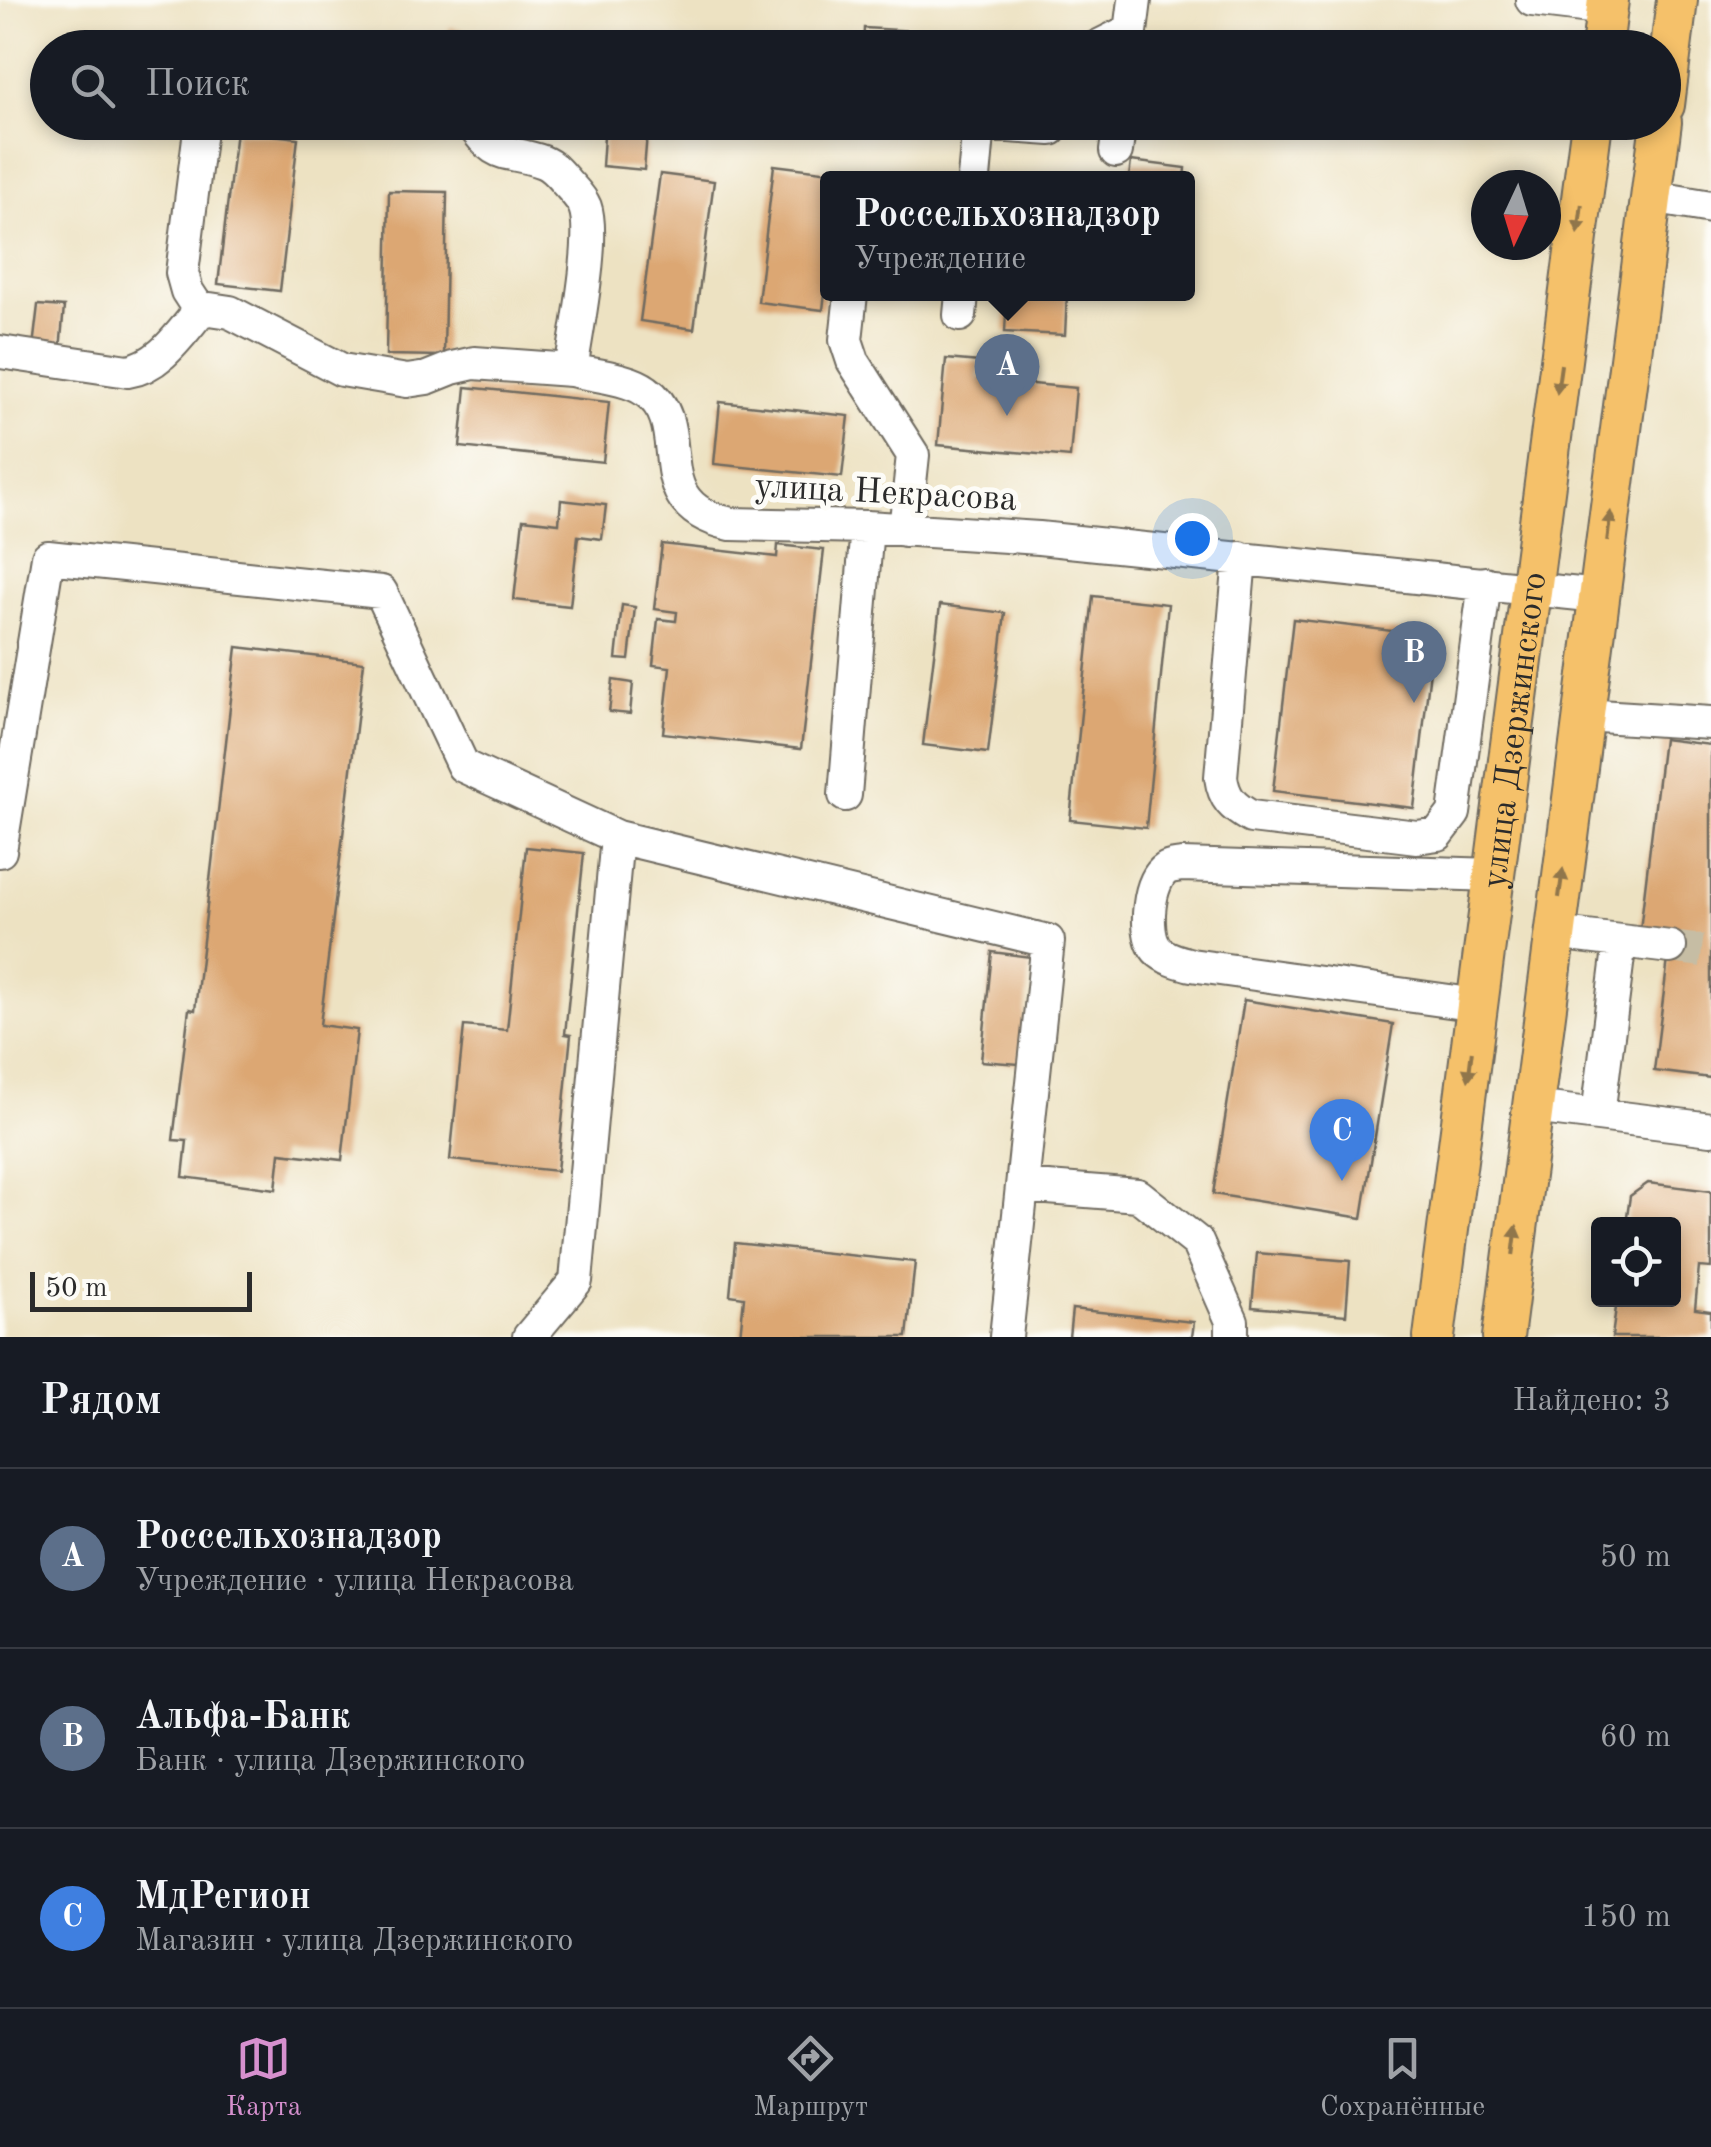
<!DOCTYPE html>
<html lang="ru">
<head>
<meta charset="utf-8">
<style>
	body { margin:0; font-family:"Old Standard TT",serif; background:#20242c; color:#f1f3f6 }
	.controls { position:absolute; right:30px; bottom:30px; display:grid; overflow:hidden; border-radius:10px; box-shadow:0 5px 15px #0003 }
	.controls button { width:90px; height:90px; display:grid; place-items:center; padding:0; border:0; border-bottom:2px solid #363941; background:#171b24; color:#f1f3f6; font:50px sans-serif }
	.compass { position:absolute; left:1471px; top:170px; width:90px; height:90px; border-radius:50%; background:#171b24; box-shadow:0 5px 15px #0003; rotate:184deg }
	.scale { position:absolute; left:30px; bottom:25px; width:222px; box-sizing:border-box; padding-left:10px; border:5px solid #2b2b2b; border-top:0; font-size:28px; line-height:35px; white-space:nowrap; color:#2b2b2b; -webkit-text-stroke:8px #fdfcf7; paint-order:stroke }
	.you { position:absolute; left:1192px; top:538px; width:35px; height:35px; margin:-25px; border:8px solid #fff; border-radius:50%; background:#1a73e8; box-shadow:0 0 0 15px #1a73e833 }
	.badge { display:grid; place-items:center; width:65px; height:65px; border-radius:50%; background:#d690ce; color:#fff; font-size:32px; font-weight:700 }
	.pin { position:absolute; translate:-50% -82px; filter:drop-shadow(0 2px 5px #0008) }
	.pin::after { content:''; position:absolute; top:52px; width:35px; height:30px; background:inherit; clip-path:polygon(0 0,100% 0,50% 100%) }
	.popup { position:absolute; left:820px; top:171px; width:375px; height:130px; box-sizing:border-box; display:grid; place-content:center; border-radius:10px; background:#171b24; filter:drop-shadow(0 2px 8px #0005); font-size:32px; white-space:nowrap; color:#9ea1a6 }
	.popup b { font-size:38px; color:#f1f3f6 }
	.popup::after { content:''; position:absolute; left:50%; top:100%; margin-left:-20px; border:20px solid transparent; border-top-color:#171b24 }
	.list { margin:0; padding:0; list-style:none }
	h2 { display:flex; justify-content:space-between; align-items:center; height:130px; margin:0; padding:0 40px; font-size:42px }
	h2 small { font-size:32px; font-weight:400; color:#9ea1a6 }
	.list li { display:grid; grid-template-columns:65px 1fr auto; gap:30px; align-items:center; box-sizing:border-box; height:180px; padding:0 40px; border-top:2px solid #363941 }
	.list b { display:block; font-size:38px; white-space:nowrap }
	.list p { margin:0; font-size:32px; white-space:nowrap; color:#9ea1a6 }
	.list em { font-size:32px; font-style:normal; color:#9ea1a6 }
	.icon { flex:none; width:55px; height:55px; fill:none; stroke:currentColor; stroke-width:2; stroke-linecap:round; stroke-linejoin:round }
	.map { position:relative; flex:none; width:1711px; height:1337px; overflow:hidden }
	.search { position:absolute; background:#171b24; box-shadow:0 5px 15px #0003; left:30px; right:30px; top:30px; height:110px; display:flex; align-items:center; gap:25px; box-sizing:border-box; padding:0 35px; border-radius:55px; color:#9ea1a6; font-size:38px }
	.sheet { height:670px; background:#171b24 }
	nav { display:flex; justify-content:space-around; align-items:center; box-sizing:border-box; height:140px; border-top:2px solid #363941; background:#171b24; font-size:28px; color:#9ea1a6 }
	nav a { display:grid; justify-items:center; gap:5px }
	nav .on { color:#d690ce }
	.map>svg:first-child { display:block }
	.building { fill:#dca773 }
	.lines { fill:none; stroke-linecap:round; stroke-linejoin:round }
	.minor-tunnel { stroke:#c6bda4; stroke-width:32; stroke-dasharray:32 16; stroke-linecap:butt }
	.minor-casing { stroke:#6f6b60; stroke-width:36 }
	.major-casing { stroke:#6f6b60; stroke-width:44 }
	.minor { stroke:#fff; stroke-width:32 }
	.major { stroke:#f5c16b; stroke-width:40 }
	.oneway { fill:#90764b }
	.labels { text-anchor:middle; stroke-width:10; stroke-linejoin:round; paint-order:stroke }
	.street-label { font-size:35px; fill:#2b2b2b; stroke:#fdfcf7 }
</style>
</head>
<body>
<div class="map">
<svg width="1711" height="1337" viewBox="0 0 1711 1337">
	<rect width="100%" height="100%" fill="#fdfcf7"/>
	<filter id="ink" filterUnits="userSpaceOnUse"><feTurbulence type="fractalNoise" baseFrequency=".01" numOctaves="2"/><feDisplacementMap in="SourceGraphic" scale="20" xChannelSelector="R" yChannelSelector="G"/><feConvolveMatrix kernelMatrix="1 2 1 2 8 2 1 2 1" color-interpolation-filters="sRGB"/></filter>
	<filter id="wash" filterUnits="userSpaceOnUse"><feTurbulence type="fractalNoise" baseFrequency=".0048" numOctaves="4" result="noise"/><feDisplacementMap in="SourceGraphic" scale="40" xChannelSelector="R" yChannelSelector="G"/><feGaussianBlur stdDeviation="2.25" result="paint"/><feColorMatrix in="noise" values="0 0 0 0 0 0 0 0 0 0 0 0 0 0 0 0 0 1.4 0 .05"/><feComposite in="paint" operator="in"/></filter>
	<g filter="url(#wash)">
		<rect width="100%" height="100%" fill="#ede2c2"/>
		<g id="blocks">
			<path class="building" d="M450 27 501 40 499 48H445Z
				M864 28 1037 38 1036 48H863Z
				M605 122H648L644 170 602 166Z
				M236 131 298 138 280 291 218 284Z
				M1131 161 1186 168 1185 178H1129Z
				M774 165 839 173 838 178H827V274L823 310 758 302Z
				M660 174 714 181 694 329 640 321Z
				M389 191 447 192 444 356 386 355Z
				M1007 294H1067L1065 335 1005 332Z
				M38 305 64 307 60 350 33 347Z
				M946 359 979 362 978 379 1076 388 1070 457 938 445Z
				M466 387 609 402 603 462 460 447Z
				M720 402 849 416 842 477 714 464Z
				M561 500 606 505 602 539 578 536 570 606 514 600 523 519 559 523Z
				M662 544 777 557 778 545 824 550 801 749 663 733 670 667 653 665 658 619 676 621 677 612 654 609Z
				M1093 596 1168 604 1146 828 1070 820Z
				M622 605 635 607 629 660 616 659Z
				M940 605 1005 613 988 753 923 745Z
				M1293 619 1434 636 1414 808 1273 791Z
				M237 647 364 662 320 1025 357 1030 342 1160 280 1153 276 1189 183 1177 187 1141 173 1140 189 1009 195 1010Z
				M613 680 633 683 630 714 609 712Z
				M1663 739 1711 745V1078L1654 1071 1671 935 1640 930Z
				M526 847 584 853 565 1034 571 1035 557 1171 450 1160 464 1026 507 1030Z
				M992 952 1031 957 1019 1064 981 1061Z
				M1244 1000 1393 1024 1362 1218 1213 1194Z
				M1648 1183 1711 1191V1268L1699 1267 1695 1309 1711 1311V1337H1612L1617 1300H1674V1224H1626L1630 1196Z
				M735 1243 915 1262 907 1337H740L744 1297 730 1295Z
				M1257 1253 1350 1261 1346 1315 1252 1307Z
				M1072 1309 1194 1322 1192 1337H1069Z"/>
		</g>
	</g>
	<g filter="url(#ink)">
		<use href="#blocks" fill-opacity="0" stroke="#6f6b60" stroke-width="2.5"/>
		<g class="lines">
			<path class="minor-tunnel" d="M1670 947 1711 952"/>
			<defs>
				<path id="minor" d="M1532 0 1607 9
					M1095 48 1131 30
					M1129 48 1135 0
					M201 122 182 273 187 291 200 311 210 309 230 312 342 370 407 381 427 378 452 368 474 363 571 370
					M471 122C497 162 505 148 543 162 553 166 559 174 566 182 573 190 581 197 585 207 596 237 576 335 571 370 592 375 629 378 646 391 697 427 639 505 731 524L867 527 1039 538 1599 596
					M951 122 1051 129 1056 122
					M1116 151 1120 122
					M974 178 979 124
					M1651 197 1711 207
					M851 294 846 340 853 361 913 455 905 530
					M960 315 962 294
					M0 352 128 371C160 366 180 334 200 311
					M1240 558 1221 777C1224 799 1233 807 1251 817L1417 837 1438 834 1454 813 1485 583
					M1583 715 1711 723
					M845 795 867 527
					M617 837 1048 941 1006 1337
					M0 851 48 557 381 592 463 766 617 837 576 1281 529 1337
					M1554 933 1670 947
					M1478 1005 1191 965C1178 961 1162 958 1155 947 1144 931 1148 881 1166 869 1170 866 1176 866 1182 865L1495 875
					M1533 1107 1711 1129
					M1598 1115 1620 941
					M1022 1186 1138 1195 1197 1242 1232 1321V1337"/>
				<g id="major">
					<path d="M1602 48 1608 0"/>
					<path d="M1664 105 1677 0"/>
					<path id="s1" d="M1434 1337 1592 122"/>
					<path d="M1503 1337 1661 122"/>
				</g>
			</defs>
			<use href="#minor" class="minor-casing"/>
			<use href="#major" class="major-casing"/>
			<use href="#minor" class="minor"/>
			<use href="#major" class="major"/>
		</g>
		<defs><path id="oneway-solid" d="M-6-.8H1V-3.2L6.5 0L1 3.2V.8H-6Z" transform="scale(2.5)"/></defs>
		<g class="oneway">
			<use href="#oneway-solid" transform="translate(1580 219) rotate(97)"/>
			<use href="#oneway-solid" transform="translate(1559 379) rotate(98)"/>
			<use href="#oneway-solid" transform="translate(1609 526) rotate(-83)"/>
			<use href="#oneway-solid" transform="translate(1561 883) rotate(-82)"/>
			<use href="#oneway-solid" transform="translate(1470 1066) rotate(97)"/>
			<use href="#oneway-solid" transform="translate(1515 1240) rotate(-83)"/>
		</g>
	</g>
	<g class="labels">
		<g class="street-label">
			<text transform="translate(886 491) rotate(3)" y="12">улица Некрасова</text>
			<text dy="12" stroke="none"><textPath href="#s1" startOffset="612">улица Дзержинского</textPath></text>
		</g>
	</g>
</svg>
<div class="controls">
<button><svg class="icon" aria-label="locate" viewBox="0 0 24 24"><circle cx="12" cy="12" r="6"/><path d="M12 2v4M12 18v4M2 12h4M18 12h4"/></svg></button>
</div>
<svg class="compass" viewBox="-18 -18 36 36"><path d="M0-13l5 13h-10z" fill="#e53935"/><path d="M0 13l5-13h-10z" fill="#9ea1a6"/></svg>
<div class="scale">50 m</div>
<div class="you"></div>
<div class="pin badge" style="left:1007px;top:416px;background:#5c6f8a">A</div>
<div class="popup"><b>Россельхознадзор</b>Учреждение</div>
<div class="pin badge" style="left:1414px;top:703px;background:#5c6f8a">B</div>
<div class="pin badge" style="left:1342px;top:1181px;background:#3f7fe0">C</div>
<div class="search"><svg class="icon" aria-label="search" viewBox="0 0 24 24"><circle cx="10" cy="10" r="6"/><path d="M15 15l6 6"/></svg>Поиск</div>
</div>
<section class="sheet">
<h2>Рядом<small>Найдено: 3</small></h2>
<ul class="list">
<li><span class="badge" style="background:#5c6f8a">A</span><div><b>Россельхознадзор</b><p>Учреждение · улица Некрасова</p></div><em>50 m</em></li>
<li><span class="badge" style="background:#5c6f8a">B</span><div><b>Альфа-Банк</b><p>Банк · улица Дзержинского</p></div><em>60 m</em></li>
<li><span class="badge" style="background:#3f7fe0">C</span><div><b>МдРегион</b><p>Магазин · улица Дзержинского</p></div><em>150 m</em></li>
</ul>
</section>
<nav>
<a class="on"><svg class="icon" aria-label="map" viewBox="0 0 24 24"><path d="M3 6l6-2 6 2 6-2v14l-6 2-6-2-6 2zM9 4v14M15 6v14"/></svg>Карта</a>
<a><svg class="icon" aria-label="directions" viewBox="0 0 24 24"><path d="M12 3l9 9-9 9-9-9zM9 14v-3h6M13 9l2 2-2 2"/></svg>Маршрут</a>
<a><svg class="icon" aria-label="saved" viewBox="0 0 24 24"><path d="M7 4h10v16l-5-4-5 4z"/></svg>Сохранённые</a>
</nav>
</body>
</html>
